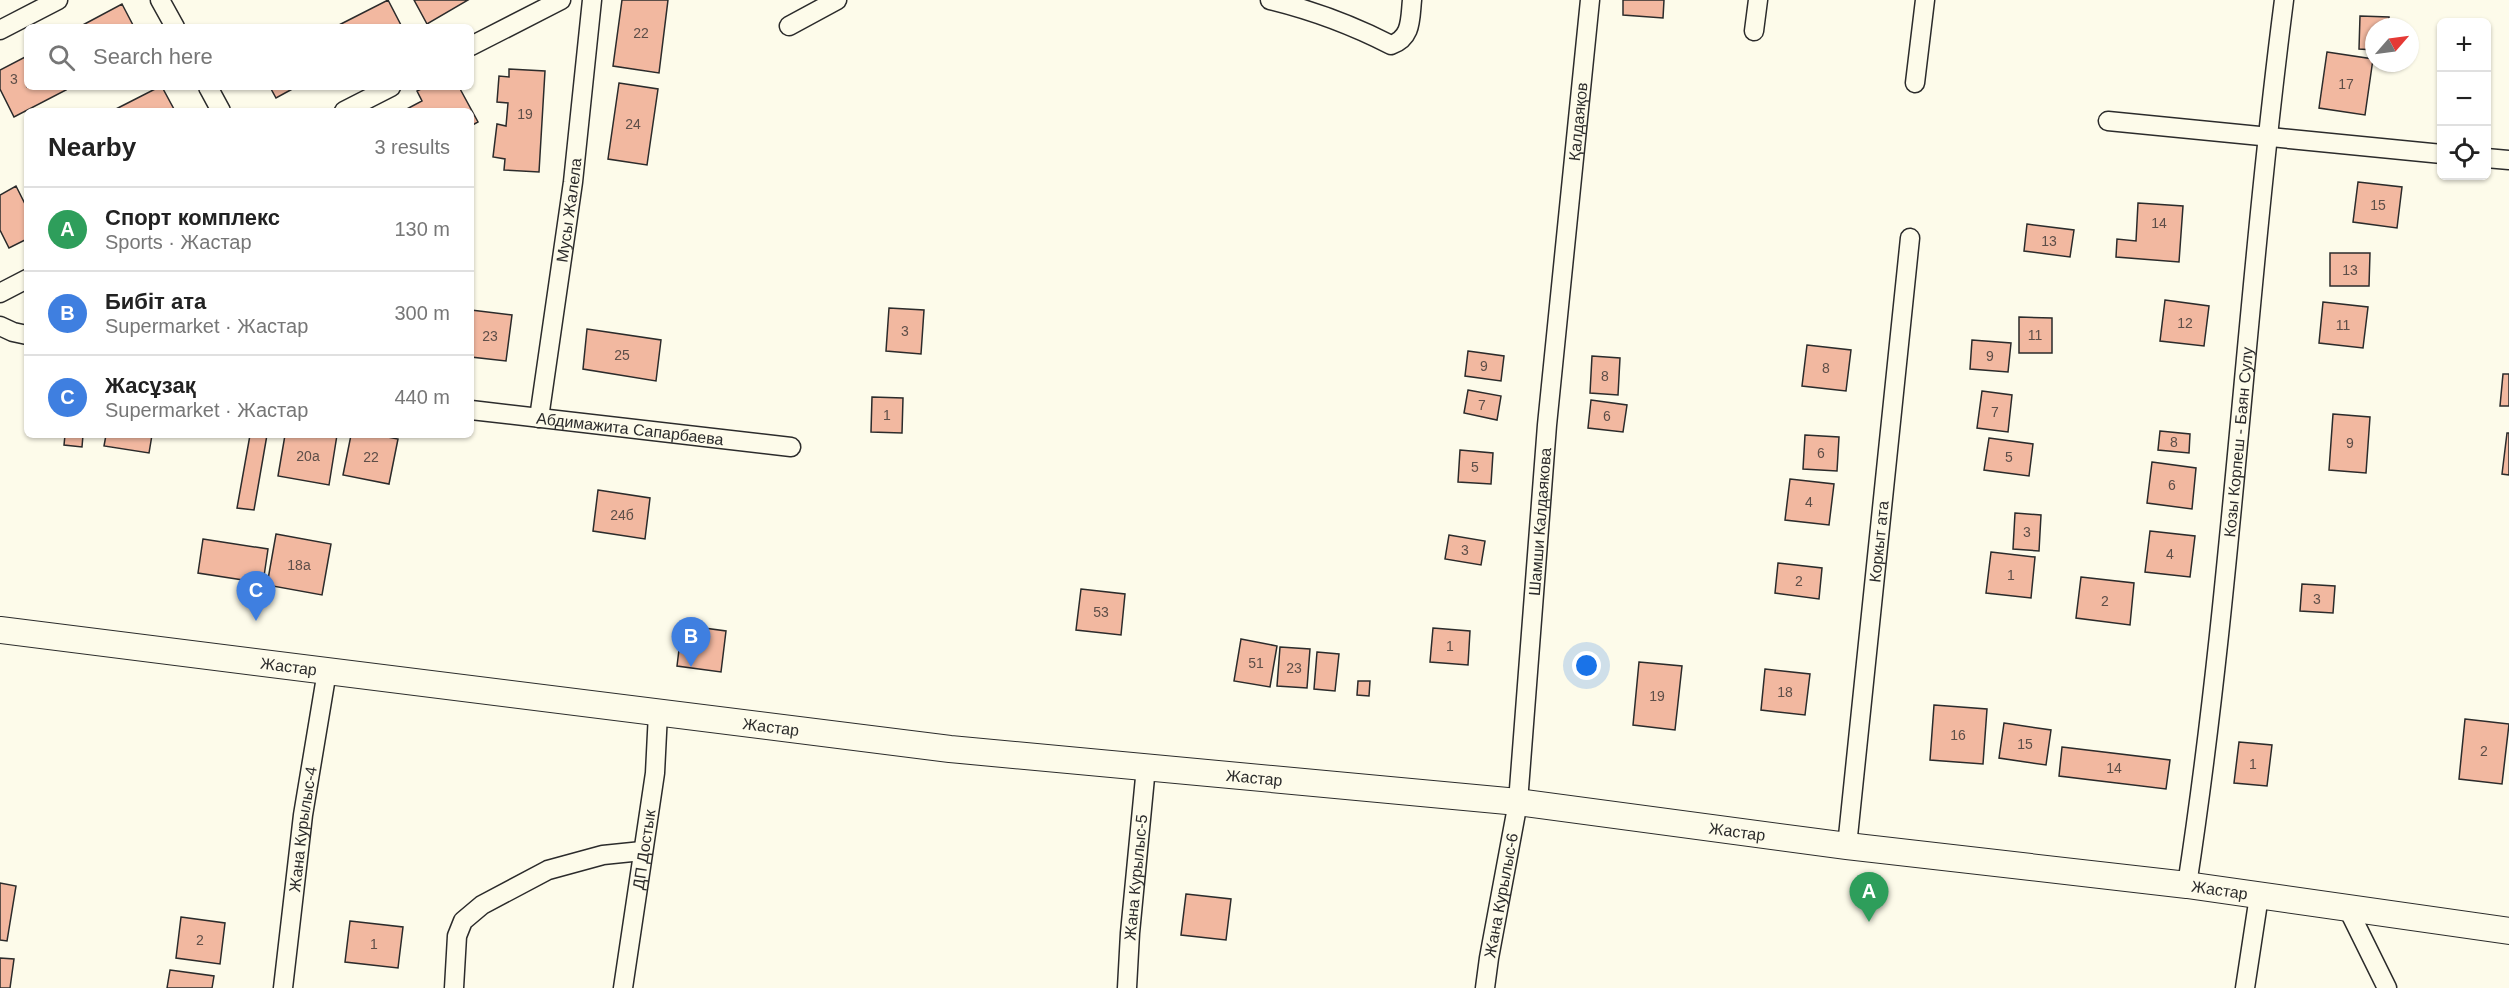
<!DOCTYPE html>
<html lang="en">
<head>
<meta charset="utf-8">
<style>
	body { margin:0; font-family:Helvetica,sans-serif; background:#f6f6f6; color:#222 }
	.controls { position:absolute; right:18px; top:18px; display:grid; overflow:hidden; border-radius:9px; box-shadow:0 2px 4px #0004 }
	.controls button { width:54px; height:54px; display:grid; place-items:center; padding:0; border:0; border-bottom:2px solid #e0e0e0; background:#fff; color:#222; font:30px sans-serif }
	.compass { position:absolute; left:2365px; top:18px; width:54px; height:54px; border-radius:50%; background:#fff; box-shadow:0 2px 4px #0004; rotate:62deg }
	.you { position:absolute; left:1587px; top:666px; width:21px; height:21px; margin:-15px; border:4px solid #fff; border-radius:50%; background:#1a73e8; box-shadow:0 0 0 9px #1a73e833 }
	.badge { display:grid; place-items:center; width:39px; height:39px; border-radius:50%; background:#0b8043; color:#fff; font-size:20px; font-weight:700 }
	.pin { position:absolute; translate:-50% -50px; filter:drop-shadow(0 2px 3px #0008) }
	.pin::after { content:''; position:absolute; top:32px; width:21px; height:18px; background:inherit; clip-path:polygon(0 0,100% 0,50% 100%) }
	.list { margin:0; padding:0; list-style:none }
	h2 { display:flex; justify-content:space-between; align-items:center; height:78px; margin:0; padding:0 24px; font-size:26px }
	h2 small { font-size:20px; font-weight:400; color:#767676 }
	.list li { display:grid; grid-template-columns:39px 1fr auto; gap:18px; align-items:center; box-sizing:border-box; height:84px; padding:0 24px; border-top:2px solid #e0e0e0 }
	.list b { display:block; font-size:22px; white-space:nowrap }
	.list p { margin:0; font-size:20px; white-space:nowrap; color:#767676 }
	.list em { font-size:20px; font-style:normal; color:#767676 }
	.icon { flex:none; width:33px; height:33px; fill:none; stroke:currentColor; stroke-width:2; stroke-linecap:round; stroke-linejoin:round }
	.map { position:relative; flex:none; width:2509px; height:988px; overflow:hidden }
	.search { position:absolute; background:#fff; box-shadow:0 2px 4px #0004; left:24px; top:24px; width:450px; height:66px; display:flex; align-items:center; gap:15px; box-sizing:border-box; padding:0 21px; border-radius:9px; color:#767676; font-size:22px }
	.panel { position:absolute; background:#fff; box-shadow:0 2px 4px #0004; left:24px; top:108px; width:450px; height:330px; border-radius:9px }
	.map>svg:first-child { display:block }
	.building { fill:#f2b8a0; stroke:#2b2b2b; stroke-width:1.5 }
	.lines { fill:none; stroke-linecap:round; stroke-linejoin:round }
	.street-casing { stroke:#2b2b2b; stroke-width:21 }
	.secondary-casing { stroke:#2b2b2b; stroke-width:28 }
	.street { stroke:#fdfbea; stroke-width:18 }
	.secondary { stroke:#fdfbea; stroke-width:26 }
	.labels { text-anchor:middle; stroke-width:4.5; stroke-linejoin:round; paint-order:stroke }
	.number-label { font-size:14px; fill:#5d4e48 }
	.street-label { font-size:16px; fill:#2b2b2b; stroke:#fdfbea }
</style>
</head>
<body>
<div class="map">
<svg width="2509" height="988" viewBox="0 0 2509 988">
	<rect width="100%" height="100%" fill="#fdfbea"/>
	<path class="building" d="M388 0 402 27H335Z
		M414 0H468L427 24Z
		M622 0H668L659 73 613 66Z
		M1623 0H1664L1663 18 1623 15Z
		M122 4 134 27H79Z
		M2360 16 2389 17V27H2374V50L2359 49Z
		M2327 52 2373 59 2365 115 2319 108Z
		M27 56V87H64L66 90 14 117 0 89V70Z
		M509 69 545 71 539 172 504 170 505 159 493 157 497 124 506 126 508 103 497 102 499 76 509 77Z
		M619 83 658 89 647 165 608 159Z
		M159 87H162L175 111H112Z
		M270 87H296L276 98Z
		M425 87H443L444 89 459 87 478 122 471 126V111H403L422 101 417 91Z
		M2358 182 2402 187 2397 228 2353 222Z
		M16 186 27 208V239L9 248 0 230V195Z
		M2138 203 2183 206 2179 262 2116 257 2117 239 2136 241Z
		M2027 224 2074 230 2070 257 2024 251Z
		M2330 253H2370L2369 286H2330Z
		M2165 300 2209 306 2204 346 2160 341Z
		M2323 302 2368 307 2363 348 2319 343Z
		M889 308 924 310 921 354 886 351Z
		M471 310 512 315 506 361 471 357Z
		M2019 317 2052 318V353H2019Z
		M587 329 661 340 656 381 583 369Z
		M1972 340 2011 343 2008 372 1970 369Z
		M1807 345 1851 350 1846 391 1802 386Z
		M1468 351 1504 356 1501 381 1465 376Z
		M1592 356 1620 358 1618 395 1590 393Z
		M2503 374H2509V406H2500Z
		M1468 390 1501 396 1497 420 1464 413Z
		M1982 391 2012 395 2008 432 1977 428Z
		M872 397 903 398 902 433 871 432Z
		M1591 400 1627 405 1623 432 1588 428Z
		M2333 414 2370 417 2366 473 2329 470Z
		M2160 431 2190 434 2189 453 2158 450Z
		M2507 433H2509V475L2502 474Z
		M65 435H83L82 447 64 445Z
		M106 435H152L149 453 104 446Z
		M250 435H267L254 510 237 508Z
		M285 435H337L329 485 278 476Z
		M351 435H377L398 439 389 484 343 475Z
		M1805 435 1839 437 1837 471 1803 469Z
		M1989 438 2033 444 2029 476 1984 470Z
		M1460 450 1493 453 1491 484 1458 482Z
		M2152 462 2196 468 2192 509 2147 503Z
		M1790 479 1834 484 1829 525 1785 520Z
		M598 490 650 498 645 539 593 531Z
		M2015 513 2041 515 2039 551 2013 549Z
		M2150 531 2195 536 2190 577 2145 572Z
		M276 534 331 544 322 595 267 585Z
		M1449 535 1485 541 1481 565 1445 559Z
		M203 539 268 549 263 583 198 573Z
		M1991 552 2035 557 2031 598 1986 593Z
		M1778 563 1822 568 1819 599 1775 593Z
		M2081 577 2134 583 2130 625 2076 618Z
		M2302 584 2335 586 2333 613 2300 611Z
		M1081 589 1125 594 1121 635 1076 630Z
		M682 625 726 631 721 672 677 666Z
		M1433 628 1470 631 1468 665 1430 662Z
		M1241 639 1277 646 1270 687 1234 681Z
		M1280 647 1310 649 1307 688 1277 686Z
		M1317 652 1339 654 1335 691 1314 689Z
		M1639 662 1682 666 1675 730 1633 725Z
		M1765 669 1810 674 1805 715 1761 710Z
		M1358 681H1370L1369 696 1357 695Z
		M1934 705 1987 709 1983 764 1930 760Z
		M2465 719 2509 724 2502 784 2459 779Z
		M2004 723 2051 730 2046 765 1999 758Z
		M2239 742 2272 745 2267 786 2234 783Z
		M2062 747 2170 760 2166 789 2059 776Z
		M0 883 16 886 7 941 0 940Z
		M1186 894 1231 899 1226 940 1181 935Z
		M181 917 225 923 220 964 176 958Z
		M350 921 403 927 398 968 345 962Z
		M0 958 14 959 10 988H0Z
		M170 970 214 976 212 988H167Z"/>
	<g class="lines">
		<defs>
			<g id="street">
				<path d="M160 0 175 27"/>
				<path d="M1270 0C1311 10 1354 26 1391 45 1412 38 1410 19 1412 0"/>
				<path d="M789 26 837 0"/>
				<path d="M0 30 58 0"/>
				<path d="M1754 31 1758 0"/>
				<path d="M471 46 561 0"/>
				<path d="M1915 83 1925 0"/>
				<path d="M208 87 221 111"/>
				<path d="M344 111 391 87"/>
				<path d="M2108 121 2442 154"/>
				<path d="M2486 158 2509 160"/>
				<path d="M0 293 27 279"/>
				<path d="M0 326 13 332 27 335"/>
				<path id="s1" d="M471 410 791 447"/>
				<path id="s2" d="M539 418 573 182 592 0"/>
				<path id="s3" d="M1847 846 1910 238"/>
				<path id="s4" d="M2187 885C2232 592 2246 294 2284 0"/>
				<path d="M2347 907 2387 988"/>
				<path id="s5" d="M283 988 303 815 327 671"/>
				<path d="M454 988 457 936 463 921 482 905 548 870 603 855 642 851"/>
				<path id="s6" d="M623 988 655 773 658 713"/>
				<path id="s7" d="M1127 988 1130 933 1146 767"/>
				<path id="s8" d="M1485 988 1489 958 1518 802 1547 425 1590 0"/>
				<path d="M2245 988 2259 896"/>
			</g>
			<g id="secondary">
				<path id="s9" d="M0 630 950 749 1518 802 1847 846 2187 885 2509 931"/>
			</g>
		</defs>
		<use href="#street" class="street-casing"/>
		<use href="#secondary" class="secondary-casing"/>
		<use href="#street" class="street"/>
		<use href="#secondary" class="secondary"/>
	</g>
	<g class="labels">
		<g class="number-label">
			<text x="641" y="38">22</text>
			<text x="14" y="84">3</text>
			<text x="2346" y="89">17</text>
			<text x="525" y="119">19</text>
			<text x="633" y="129">24</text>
			<text x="2378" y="210">15</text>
			<text x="2159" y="228">14</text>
			<text x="2049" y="246">13</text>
			<text x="2350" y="275">13</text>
			<text x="2185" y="328">12</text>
			<text x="2343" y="330">11</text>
			<text x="905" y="336">3</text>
			<text x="2035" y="340">11</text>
			<text x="490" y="341">23</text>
			<text x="622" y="360">25</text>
			<text x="1990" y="361">9</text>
			<text x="1484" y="371">9</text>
			<text x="1826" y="373">8</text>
			<text x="1605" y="381">8</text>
			<text x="1482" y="410">7</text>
			<text x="1995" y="417">7</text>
			<text x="887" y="420">1</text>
			<text x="1607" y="421">6</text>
			<text x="2174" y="447">8</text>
			<text x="2350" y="448">9</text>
			<text x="1821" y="458">6</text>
			<text x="308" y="461">20а</text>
			<text x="371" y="462">22</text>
			<text x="2009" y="462">5</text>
			<text x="1475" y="472">5</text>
			<text x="2172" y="490">6</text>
			<text x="1809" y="507">4</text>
			<text x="622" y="520">24б</text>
			<text x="2027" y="537">3</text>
			<text x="1465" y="555">3</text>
			<text x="2170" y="559">4</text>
			<text x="299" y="570">18а</text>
			<text x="2011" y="580">1</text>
			<text x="1799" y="586">2</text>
			<text x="2317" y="604">3</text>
			<text x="2105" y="606">2</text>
			<text x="1101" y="617">53</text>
			<text x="1450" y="651">1</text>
			<text x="1256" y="668">51</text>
			<text x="1294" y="673">23</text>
			<text x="1785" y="697">18</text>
			<text x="1657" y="701">19</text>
			<text x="1958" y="740">16</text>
			<text x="2025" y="749">15</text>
			<text x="2484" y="756">2</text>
			<text x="2253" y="769">1</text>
			<text x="2114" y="773">14</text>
			<text x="200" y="945">2</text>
			<text x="374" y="949">1</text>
		</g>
		<g class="street-label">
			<text dy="6" stroke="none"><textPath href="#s8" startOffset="872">Қалдаяқов</textPath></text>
			<text dy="6" stroke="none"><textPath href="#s2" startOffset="210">Мусы Жалела</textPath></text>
			<text dy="6" stroke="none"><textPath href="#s1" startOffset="160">Абдимажита Сапарбаева</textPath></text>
			<text dy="6" stroke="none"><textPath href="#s4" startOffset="446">Козы Корпеш - Баян Сулу</textPath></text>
			<text dy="6" stroke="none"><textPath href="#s8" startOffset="470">Шамши Калдаякова</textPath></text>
			<text dy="6" stroke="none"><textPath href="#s3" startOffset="306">Коркыт ата</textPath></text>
			<text dy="6" stroke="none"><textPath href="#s9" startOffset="291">Жастар</textPath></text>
			<text dy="6" stroke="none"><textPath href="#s9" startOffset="777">Жастар</textPath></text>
			<text dy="6" stroke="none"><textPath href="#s9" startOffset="1263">Жастар</textPath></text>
			<text dy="6" stroke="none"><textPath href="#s5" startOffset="160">Жана Курылыс-4</textPath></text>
			<text dy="6" stroke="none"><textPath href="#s9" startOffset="1749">Жастар</textPath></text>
			<text dy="6" stroke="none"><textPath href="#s6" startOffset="140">ДП Достык</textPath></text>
			<text dy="6" stroke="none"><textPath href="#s7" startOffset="111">Жана Курылыс-5</textPath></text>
			<text dy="6" stroke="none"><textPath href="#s9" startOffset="2235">Жастар</textPath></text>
			<text dy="6" stroke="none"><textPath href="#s8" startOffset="94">Жана Курылыс-6</textPath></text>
		</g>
	</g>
</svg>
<div class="controls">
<button>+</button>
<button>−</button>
<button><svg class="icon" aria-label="locate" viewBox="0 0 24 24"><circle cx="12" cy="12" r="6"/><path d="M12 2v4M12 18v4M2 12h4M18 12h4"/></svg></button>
</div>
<svg class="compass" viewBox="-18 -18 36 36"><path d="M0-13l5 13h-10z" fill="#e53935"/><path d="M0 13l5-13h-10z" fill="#767676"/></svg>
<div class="you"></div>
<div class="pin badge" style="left:1869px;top:922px;background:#2e9e5b">A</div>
<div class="pin badge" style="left:691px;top:667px;background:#3f7fe0">B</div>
<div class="pin badge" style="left:256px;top:621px;background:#3f7fe0">C</div>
<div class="search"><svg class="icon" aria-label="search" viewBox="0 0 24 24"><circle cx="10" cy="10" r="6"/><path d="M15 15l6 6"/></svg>Search here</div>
<section class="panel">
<h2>Nearby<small>3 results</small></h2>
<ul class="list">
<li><span class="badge" style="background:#2e9e5b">A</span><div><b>Спорт комплекс</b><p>Sports · Жастар</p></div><em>130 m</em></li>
<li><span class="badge" style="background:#3f7fe0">B</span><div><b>Бибіт ата</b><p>Supermarket · Жастар</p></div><em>300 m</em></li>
<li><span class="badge" style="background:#3f7fe0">C</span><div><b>Жасұзақ</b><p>Supermarket · Жастар</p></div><em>440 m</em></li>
</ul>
</section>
</div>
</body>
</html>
